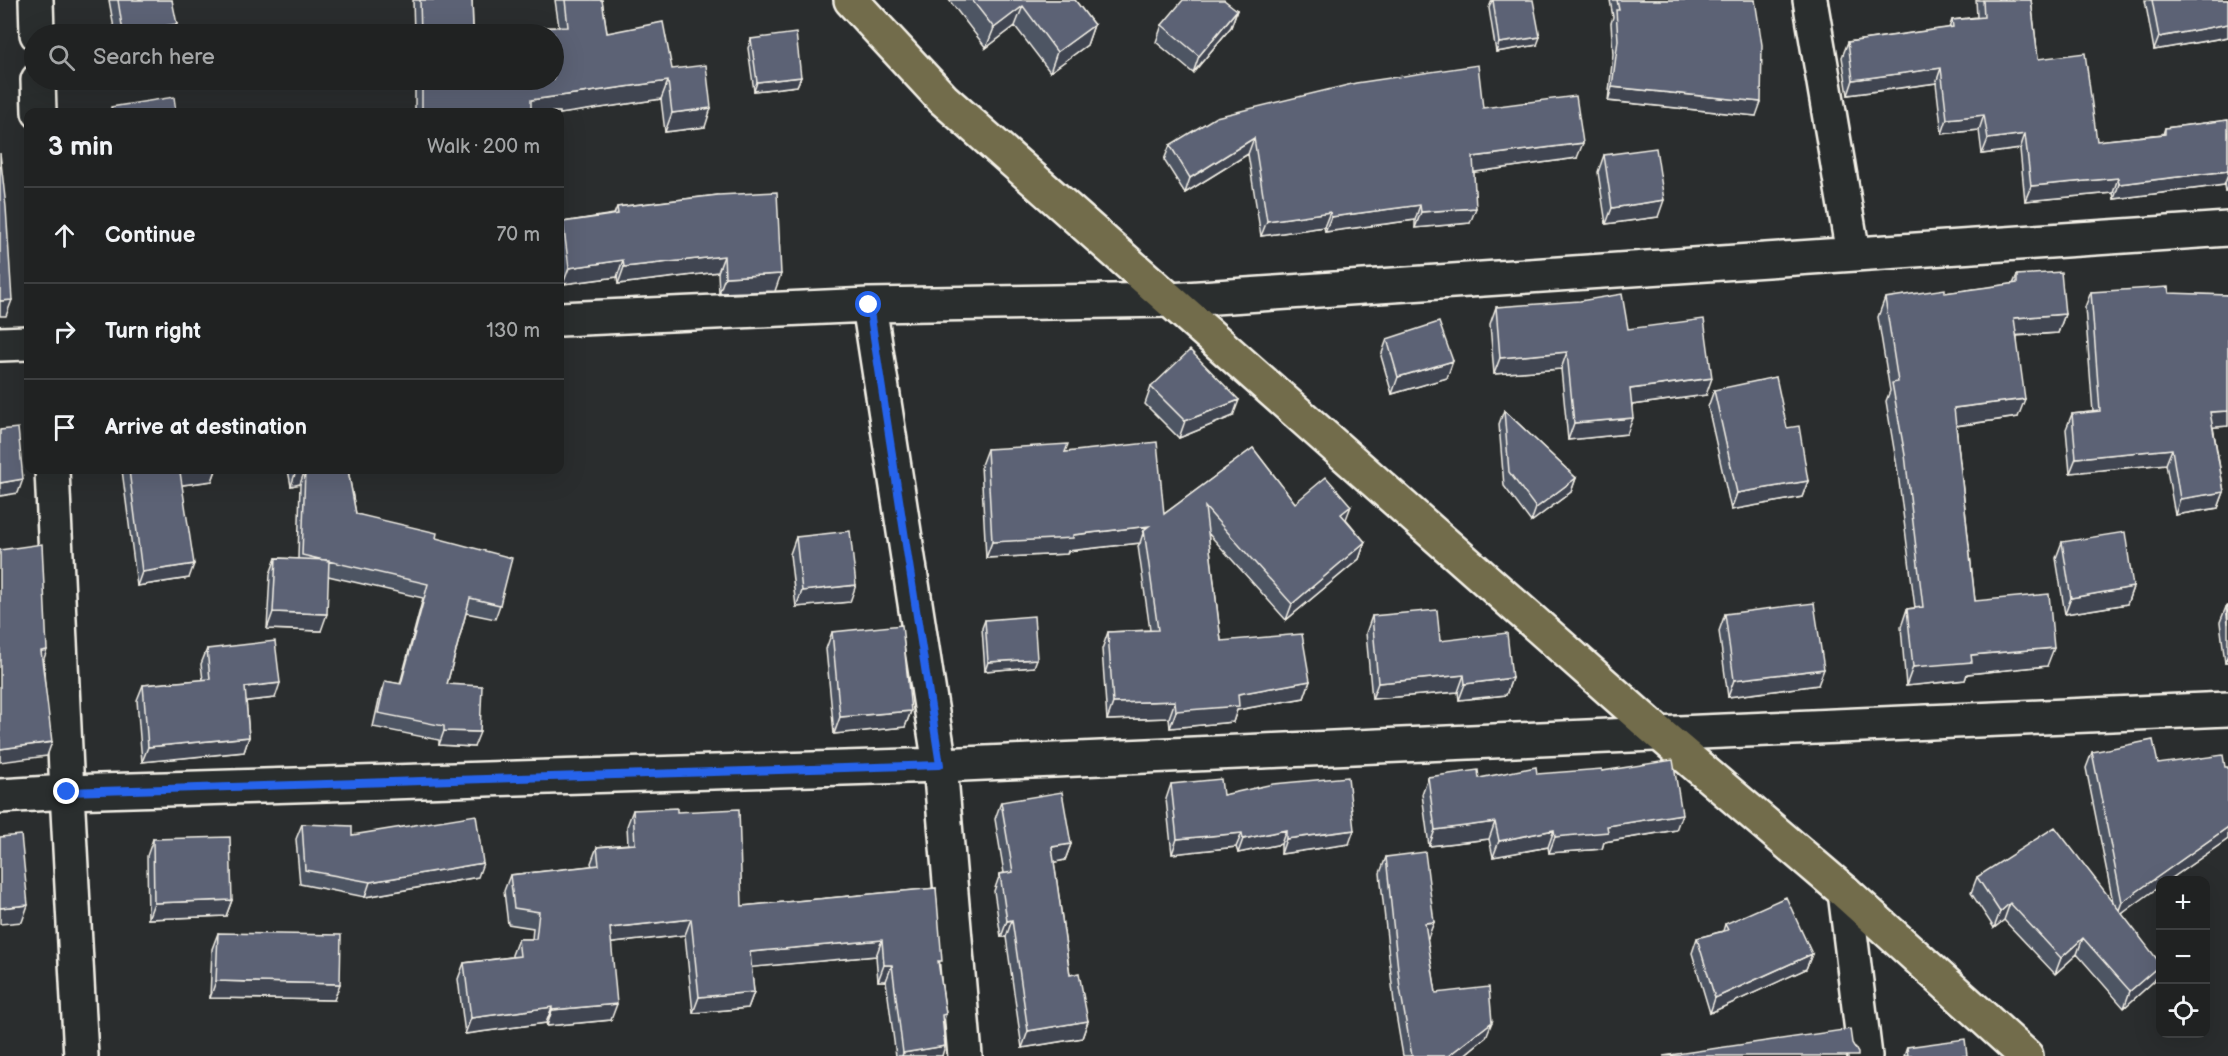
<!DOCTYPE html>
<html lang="en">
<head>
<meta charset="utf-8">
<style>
	body { margin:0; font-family:"Balsamiq Sans",sans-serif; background:#2d2f2f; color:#f1f3f6 }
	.controls { position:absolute; right:18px; bottom:18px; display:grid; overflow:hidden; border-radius:12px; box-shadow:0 6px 24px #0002 }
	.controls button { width:54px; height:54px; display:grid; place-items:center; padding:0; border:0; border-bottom:2px solid #3d3f40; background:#202222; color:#f1f3f6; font:30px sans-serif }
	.stop { position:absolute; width:18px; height:18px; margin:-14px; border:4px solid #2563eb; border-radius:50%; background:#fff }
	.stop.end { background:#2563eb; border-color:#fff; box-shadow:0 2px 6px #0008 }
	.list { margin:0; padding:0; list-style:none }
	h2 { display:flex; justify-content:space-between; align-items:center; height:78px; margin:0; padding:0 24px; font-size:26px }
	h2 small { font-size:20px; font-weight:400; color:#a2a4a5 }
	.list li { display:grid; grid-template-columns:39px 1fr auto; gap:18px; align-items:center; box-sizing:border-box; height:96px; padding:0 24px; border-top:2px solid #3d3f40 }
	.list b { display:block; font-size:22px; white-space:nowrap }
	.list em { font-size:20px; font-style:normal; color:#a2a4a5 }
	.icon { flex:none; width:33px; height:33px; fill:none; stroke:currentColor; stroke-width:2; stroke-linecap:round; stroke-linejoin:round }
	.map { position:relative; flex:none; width:2228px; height:1056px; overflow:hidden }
	.search { position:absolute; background:#202222; box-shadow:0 6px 24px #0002; left:24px; top:24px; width:540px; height:66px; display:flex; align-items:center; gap:15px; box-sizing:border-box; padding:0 21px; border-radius:33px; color:#a2a4a5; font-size:22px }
	.panel { position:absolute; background:#202222; box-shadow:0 6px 24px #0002; left:24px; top:108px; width:540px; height:366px; border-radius:12px }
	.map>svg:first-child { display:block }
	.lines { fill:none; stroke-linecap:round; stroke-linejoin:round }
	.minor-casing { stroke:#f4f1e8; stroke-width:38 }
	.major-casing { stroke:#f4f1e8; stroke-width:38 }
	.minor { stroke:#2a2d2e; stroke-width:33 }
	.major { stroke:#726c4b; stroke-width:33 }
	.wall { fill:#4e5464; stroke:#f4f1e8; stroke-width:1.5 }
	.shaded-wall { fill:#404551; stroke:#f4f1e8; stroke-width:1.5 }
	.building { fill:#5b6274; stroke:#f4f1e8; stroke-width:1.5 }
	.route { stroke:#2563eb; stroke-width:8 }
</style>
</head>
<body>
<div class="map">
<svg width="2228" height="1056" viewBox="0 0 2228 1056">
	<rect width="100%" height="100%" fill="#2a2d2e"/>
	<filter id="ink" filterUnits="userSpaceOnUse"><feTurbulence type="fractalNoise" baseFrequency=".0167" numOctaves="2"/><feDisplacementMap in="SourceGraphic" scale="12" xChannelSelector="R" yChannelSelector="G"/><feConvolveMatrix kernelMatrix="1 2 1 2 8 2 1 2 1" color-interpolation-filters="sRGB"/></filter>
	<g filter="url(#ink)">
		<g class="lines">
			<defs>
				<path id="minor" d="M36 0 37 34
					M1810 0 1853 254
					M38 80 39 112
					M560 319 869 305 1170 300 2228 229
					M0 344 28 343
					M52 470 67 792 940 765 869 305
					M0 796 67 792 81 1056
					M1845 892 1865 1056
					M965 1056 940 765 2228 709"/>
				<path id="major" d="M851 0 943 99 1660 734 1845 892 2026 1056"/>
			</defs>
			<use href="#minor" class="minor-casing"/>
			<use href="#major" class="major-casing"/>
			<use href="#minor" class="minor"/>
			<use href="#major" class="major"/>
		</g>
		<path class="wall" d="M109 0H172L173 34H115Z
			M413 0H472L473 29 559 27 555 0H602L607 33 672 69 705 127 665 132 661 99 560 114V112H415V80H554V34H414Z
			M949 0H1075L1094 25 1087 45 1050 72 1015 26 986 48Z
			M1492 0 1537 45 1496 52 1489 8Z
			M1610 0H1755L1756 116 1608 101 1613 54 1611 23 1613 17Z
			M1976 0H2031L2038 59 2097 141 2163 134 2165 128 2228 120V192H2225L2224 185 2114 199 2113 193 2025 201 2020 149 1982 154 1979 130 1942 134 1936 83 1848 95 1842 57 1848 42 1949 28 1952 20 1977 17Z
			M2145 0H2228V37L2154 50Z
			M1237 10 1231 27 1193 73 1156 42 1162 25Z
			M751 39 801 77 797 86 754 91 748 48Z
			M1483 108 1577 158 1474 172 1470 223 1415 228V220L1325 232 1324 227 1261 236 1248 154 1185 193 1164 160 1170 145Z
			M1604 155 1658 217 1606 224 1598 172Z
			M718 195 775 291 719 293 718 272 618 284 617 277 563 284 560 254V232L563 222 614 214 617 207Z
			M2017 275 2065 314 2058 333 2017 336 2018 417 1956 426 1975 601 2047 666 1967 674 1965 680 1906 686 1901 627 1907 609 1915 608 1898 473 1886 401 1890 391 1878 317 1885 298 1945 293 2013 284Z
			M2091 292 2228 295V426L2213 427 2224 492 2218 508 2175 515 2166 464 2070 473 2066 429 2072 414 2093 412 2085 307Z
			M1496 307 1628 329 1706 395 1632 405 1627 434 1568 440 1561 369 1494 374 1490 324Z
			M1387 339 1447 378 1392 394 1381 356Z
			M1151 387 1233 416 1179 438 1145 404Z
			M1714 390 1787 428 1808 481 1802 497 1731 510 1708 407Z
			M1504 410 1576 478 1571 492 1531 522 1504 486 1499 424Z
			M1253 448 1295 503 1346 519 1365 542 1359 559 1286 620 1208 533 1221 641 1310 681 1304 698 1237 710 1233 722 1170 728 1169 718 1107 720 1102 649 1108 632 1150 630 1138 546 1140 543 1068 551 1067 554 986 558 981 465 987 449 1065 452 1164 514Z
			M122 470H216L212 481 182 485 189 578 137 586Z
			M288 470H348L356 514 436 538 500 605 495 619 466 613 447 684 474 747 439 745V740L373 727 380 695 385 681 400 684 423 598 328 576 321 631 267 629 270 574 276 558 298 559 300 484 291 486Z
			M796 537 850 602 796 607 790 554Z
			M2062 542 2133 587 2127 604 2065 614 2056 558Z
			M2228 606V663H2225L2220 622 2226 607Z
			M1725 614 1818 685 1728 697 1719 631Z
			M1372 616 1440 641 1512 678 1506 695 1459 700 1458 692 1372 699 1366 633Z
			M985 620 1034 667 985 671 982 628Z
			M832 632 911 711 905 727 834 734 826 649Z
			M207 649 275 698 246 701 249 737 244 752 142 762 137 700 143 685 203 680 201 664Z
			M2092 752 2158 764 2228 839 2169 880H2160L2122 914 2155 980 2124 1008 2077 954 2055 974 2004 920 1994 928 1971 893 1977 877 2113 902 2086 768Z
			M1602 771 1676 830 1604 842 1602 849 1549 853 1548 847 1493 857 1489 839 1429 846 1422 794 1428 777 1479 778Z
			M1171 784 1223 795 1349 844 1281 854V844L1238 853 1236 847 1172 854 1166 799Z
			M1001 802 1071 844 1065 860 1054 862 1070 975 1088 1021 1082 1038 1022 1048 1006 937H1001L994 891 1000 874 1004 873 995 819Z
			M633 810 677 812 742 906 936 888 939 969 946 1014 943 1022 942 1056H896L886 981H878L876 956 751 967 754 992 748 1008 693 1013 685 935 611 943V1020L547 1026 546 1023 465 1034 458 979 464 963 512 957V955L518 939H532L533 928 508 924 504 891 510 875 592 866 591 863 597 847 628 844 627 826Z
			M302 824 352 835 478 877 365 897 300 884 296 839Z
			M153 839 232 900 226 916 148 919 147 856Z
			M1386 857 1434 922 1427 938 1436 993 1486 1037 1463 1056H1403L1394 1003 1380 873Z
			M1725 924 1812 954 1806 969 1710 1013 1692 953 1697 938 1723 931Z
			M218 933 334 1000 210 998 212 949Z
			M1907 1047 1967 1056H1904Z"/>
		<path class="shaded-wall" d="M1023 6 1015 26 986 48 994 28Z
			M1237 10 1231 27 1193 73 1199 56Z
			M177 24 173 34H123V32Z
			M2228 24V37L2154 50 2159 37Z
			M1094 25 1087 45 1050 72 1057 52Z
			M1540 37 1537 45 1496 52 1499 43Z
			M1941 68 1936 83 1848 95 1853 80Z
			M801 77 797 86 754 91 757 82Z
			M668 81 661 99 560 114V112H527L531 100Z
			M1612 87 1761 102 1756 116 1608 101Z
			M711 108 705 127 665 132 672 113Z
			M1984 115 1979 130 1942 134 1947 119Z
			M2025 134 2020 149 1982 154 1988 139Z
			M1254 138 1248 154 1185 193 1190 178Z
			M1583 143 1577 158 1468 173 1473 157Z
			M2228 171V175L2224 185 2114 199 2119 184Z
			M2118 178 2113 193 2025 201 2031 186Z
			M2228 184V192H2225Z
			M1664 200 1658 217 1606 224 1612 208Z
			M1420 205 1415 220 1325 232 1331 217Z
			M1476 208 1470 223 1415 228 1421 212Z
			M1330 212 1324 227 1261 236 1267 221Z
			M724 256 718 272 618 284 624 267Z
			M623 260 617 277 563 284 569 268Z
			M781 274 775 291 719 293 725 277Z
			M12 300 6 316H0V301Z
			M2065 314 2058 333 2007 336 2014 318Z
			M1567 352 1561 369 1494 374 1500 358Z
			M1453 361 1447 378 1392 394 1398 377Z
			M1712 378 1706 395 1624 406 1630 389Z
			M2025 399 2018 417 1947 427 1954 408Z
			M1239 400 1233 416 1179 438 1185 421Z
			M2228 411V426L2205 428 2210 412Z
			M1633 418 1627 434 1568 440 1574 423Z
			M2172 449 2166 464 2070 473 2076 458Z
			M199 470H216L212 481 175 486 180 472Z
			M305 470 300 484 291 486 296 471Z
			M1576 478 1571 492 1531 522 1536 508Z
			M23 479 18 493 0 496V483Z
			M1808 481 1802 497 1731 510 1737 493Z
			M2224 492 2218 508 2175 515 2180 499Z
			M1351 506 1345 522 1341 514Z
			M1149 526 1144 530 1140 543 1068 551 1067 554 986 558 992 542 1073 535Z
			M1365 542 1359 559 1286 620 1292 604Z
			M194 564 189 578 137 586 142 572Z
			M856 585 850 602 796 607 802 591Z
			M2133 587 2127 604 2065 614 2071 598Z
			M273 612 327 614 321 631 267 629Z
			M2054 648 2047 666 1967 674 1965 680 1906 686 1913 667 1971 655Z
			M47 650 42 664 41 651Z
			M2228 654V663H2225Z
			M1037 659 1034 667 985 671 988 662Z
			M1824 669 1818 685 1728 697 1734 680Z
			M1464 675 1458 692 1372 699 1378 683Z
			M1512 678 1506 695 1459 700 1465 684Z
			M1310 681 1304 698 1237 710 1233 722 1170 728 1176 711 1238 694Z
			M280 683 275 698 239 702 245 687Z
			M1175 701 1169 718 1107 720 1113 703Z
			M911 711 905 727 834 734 840 717Z
			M444 731 480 732 474 747 439 745Z
			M249 737 244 752 142 762 148 747Z
			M52 742 47 756 0 762V749Z
			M1682 814 1676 830 1604 842 1602 849 1549 853 1555 837 1607 826Z
			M1495 822 1489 839 1429 846 1435 830Z
			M2228 827V839L2169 880H2160V886L2116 918 2122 902Z
			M1286 830 1281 844 1238 853 1243 839Z
			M1354 830 1349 844 1281 854 1286 839Z
			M1554 830 1548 847 1493 857 1499 841Z
			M1242 833 1236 847 1172 854 1177 839Z
			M1071 844 1065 860 1046 864 1052 847Z
			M483 863 478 877 365 897 370 882Z
			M232 900 226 916 148 919 154 903Z
			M2010 903 2004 920 1994 928 2000 912Z
			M28 905 22 922 0 924V908Z
			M691 919 685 935 604 944 610 928Z
			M1012 920 1006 937H1001L1007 921Z
			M1434 922 1428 938 1419 939 1425 923Z
			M2083 938 2077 954 2055 974 2061 958Z
			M882 940 876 956 744 968 750 952Z
			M1812 954 1806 969 1710 1013 1715 998Z
			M884 965H892L886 981H878Z
			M2160 965 2155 980 2124 1008 2130 991Z
			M216 981 340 984 334 1000 210 998Z
			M754 992 748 1008 693 1013 699 997Z
			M617 1004 611 1020 547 1026 552 1010Z
			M552 1007 546 1023 465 1034 471 1018Z
			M1088 1021 1082 1038 1022 1048 1028 1031Z
			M1492 1022 1486 1037 1463 1056H1448Z
			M945 1046 942 1056H902L903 1053Z"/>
		<path class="building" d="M118 0H172L177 24 123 32Z
			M420 0H472L473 29 568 27 565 0H602L607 33 663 22 672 69 706 65 711 108 672 113 668 81 531 100V112H422V80H554V34H421Z
			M972 0H1075L1094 25 1057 52 1023 6 994 28Z
			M1183 0H1224L1237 10 1199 56 1162 25Z
			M1493 0H1533L1540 37 1499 43Z
			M1617 0H1755L1762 45 1761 102 1612 87 1618 40 1616 10H1619Z
			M1983 0H2031L2038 59 2085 53 2097 141 2165 134V128L2228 120V171L2119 184 2118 178 2031 186 2025 134 1988 139 1984 115 1947 119 1941 68 1853 80 1848 42 1953 27 1952 20 1984 17Z
			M2152 0H2228V24L2159 37Z
			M796 33 801 77 757 82 751 39Z
			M1478 65 1483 108 1576 96 1583 143 1473 157 1476 208 1421 212 1420 205 1331 217 1330 212 1267 221 1254 138 1190 178 1170 145 1216 117 1356 83Z
			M174 97 176 112H111V107Z
			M1656 148 1664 200 1612 208 1604 155Z
			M0 153 6 207 12 300 0 301Z
			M777 192 781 274 725 277 724 256 624 267 623 260 569 268 563 222 618 214 617 207 718 195Z
			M2061 272 2065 314 2014 318 2025 399 1954 408 1975 601 2049 594 2054 648 1971 655 1972 662 1913 667 1907 609 1923 607 1905 455 1892 383 1898 382 1885 298 1945 289V293L2017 283V275Z
			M2168 287 2169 293 2228 295V411L2210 412 2224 492 2180 499 2172 449 2076 458 2072 414 2100 411 2091 292Z
			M1622 294 1628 329 1704 319 1712 378 1630 389 1633 418 1574 423 1567 352 1500 358 1496 307 1580 301Z
			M1439 322 1453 361 1398 377 1387 339Z
			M1190 350 1239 400 1185 421 1151 387Z
			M1776 377 1787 428 1799 426 1808 481 1737 493 1714 390Z
			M1504 410 1576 478 1536 508 1509 472Z
			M18 428 23 479 0 483V430Z
			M1157 442 1164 514 1253 448 1295 503 1326 477 1351 506 1341 514 1365 542 1292 604 1205 507 1221 641 1302 634 1310 681 1238 694 1239 706 1176 711 1175 701 1113 703 1108 632 1158 630 1144 530 1149 526 1073 535V538L992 542 987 449 1068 444 1065 452Z
			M129 470H199L180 472 194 564 142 572Z
			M295 470H348L356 514 437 533 436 538 512 558 500 605 470 598 447 684 482 686 480 732 444 731V726L378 713 385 681 401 684 428 584 302 555 305 470 296 471Z
			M850 531 856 585 802 591 796 537Z
			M2125 532 2133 587 2071 598 2062 542Z
			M42 544 47 650 41 651 52 742 0 749V550Z
			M276 558 329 560 327 614 273 612Z
			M1814 603 1824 669 1734 680 1725 614Z
			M2228 606V624L2226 607Z
			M1437 610 1440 641 1507 633 1512 678 1465 684 1464 675 1378 683 1372 616Z
			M1034 616 1037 659 988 662 985 620Z
			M902 625 911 711 840 717 832 632Z
			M275 641 280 683 245 687 249 737 148 747 143 685 210 679 207 649Z
			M2153 740 2158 764 2223 755 2225 767H2228V827L2122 902 2092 752Z
			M1673 760 1682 814 1607 826 1608 832 1555 837 1554 830 1499 841 1495 822 1435 830 1428 777 1478 770 1479 778 1536 767 1537 774 1602 769V771Z
			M1348 777 1354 830 1286 839V830L1243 839 1242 833 1177 839 1171 784 1221 779 1223 795 1273 784Z
			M1062 792 1071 844 1052 847 1070 975 1079 973 1088 1021 1028 1031 1012 920 1007 921 1000 874 1013 872 1001 802Z
			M677 808V812L739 809 742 906 936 888 942 961H938L946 1014 942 1015 945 1046 903 1053 892 965H884L882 940 750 952 754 992 699 997 691 919 610 928 617 1004 552 1010V1007L471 1018 464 963 520 956 518 939H536L539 912 514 908 510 875 599 865 597 847 635 844 633 810Z
			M476 815 483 863 370 882 305 870 302 824 352 826V835Z
			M2055 827 2160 963V965L2130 991 2083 938 2061 958 2010 903 2000 912 1977 877Z
			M21 835 28 905 0 908V837Z
			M230 837 232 900 154 903 153 839Z
			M1425 852 1434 922 1425 923 1436 993 1489 987 1492 1022 1448 1056H1410H1412L1400 988 1386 857Z
			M1786 897 1812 954 1715 998 1697 938 1728 930 1725 924Z
			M218 933 341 935 340 984 216 981Z
			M1850 1029 1852 1043 1858 1053V1056H1663Z
			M1965 1039 1967 1056H1908L1907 1047Z"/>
	</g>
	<g class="lines" filter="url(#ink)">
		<path class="route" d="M67 792 940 765 869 305"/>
	</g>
</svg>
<div class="controls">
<button>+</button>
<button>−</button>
<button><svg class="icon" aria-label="locate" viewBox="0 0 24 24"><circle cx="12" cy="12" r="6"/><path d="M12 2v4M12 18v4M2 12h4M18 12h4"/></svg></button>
</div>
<div class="stop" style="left:869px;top:305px"></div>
<div class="stop end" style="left:67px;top:792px"></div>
<div class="search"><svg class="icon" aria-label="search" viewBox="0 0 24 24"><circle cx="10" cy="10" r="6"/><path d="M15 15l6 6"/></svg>Search here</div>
<section class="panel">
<h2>3 min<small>Walk · 200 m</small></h2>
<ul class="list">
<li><svg class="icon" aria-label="ahead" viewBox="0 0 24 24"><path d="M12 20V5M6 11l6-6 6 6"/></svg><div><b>Continue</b></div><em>70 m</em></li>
<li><svg class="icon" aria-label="right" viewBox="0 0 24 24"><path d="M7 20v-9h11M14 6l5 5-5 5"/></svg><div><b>Turn right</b></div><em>130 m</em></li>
<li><svg class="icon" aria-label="arrive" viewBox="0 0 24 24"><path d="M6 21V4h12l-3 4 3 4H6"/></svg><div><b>Arrive at destination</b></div></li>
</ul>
</section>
</div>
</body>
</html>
